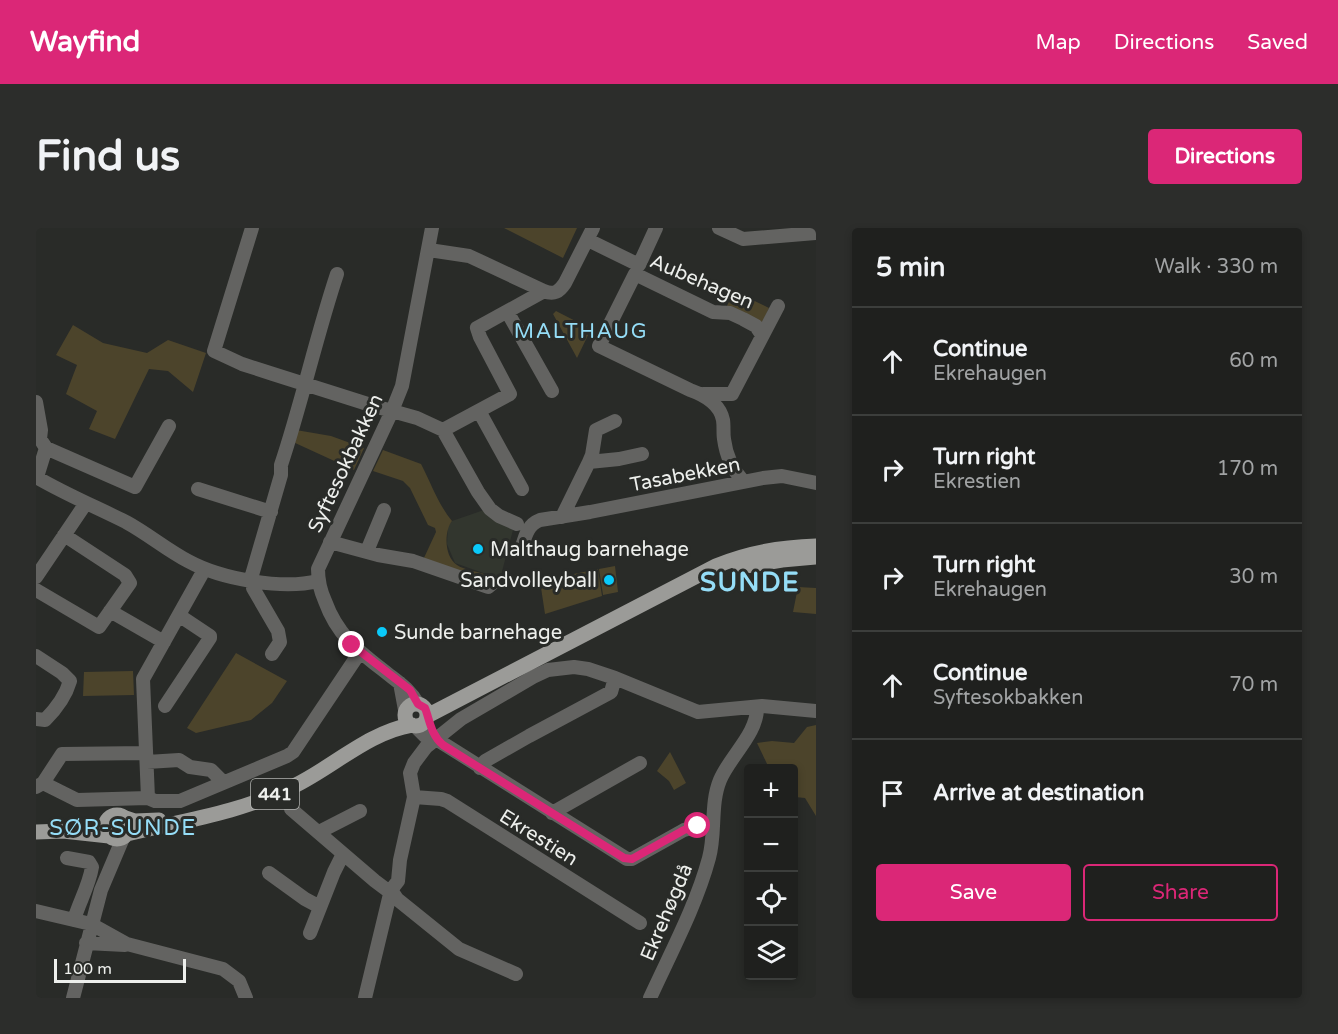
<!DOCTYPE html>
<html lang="en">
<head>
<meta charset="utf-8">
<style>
	body { margin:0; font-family:"Varela Round",sans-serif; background:#2c2d2b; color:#f1f3f6 }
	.controls { position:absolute; right:18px; bottom:18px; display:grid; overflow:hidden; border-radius:6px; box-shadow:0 3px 9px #0003 }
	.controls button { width:54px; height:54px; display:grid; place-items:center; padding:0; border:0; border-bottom:2px solid #3c3e3c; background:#1f201e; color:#f1f3f6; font:30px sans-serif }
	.scale { position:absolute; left:18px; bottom:15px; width:132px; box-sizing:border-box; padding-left:6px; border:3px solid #edefec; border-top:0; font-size:16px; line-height:21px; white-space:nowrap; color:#edefec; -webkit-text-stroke:4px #292b28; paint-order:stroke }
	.stop { position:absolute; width:18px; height:18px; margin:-14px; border:4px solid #db2777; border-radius:50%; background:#fff }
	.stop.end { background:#db2777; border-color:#fff; box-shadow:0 2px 6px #0008 }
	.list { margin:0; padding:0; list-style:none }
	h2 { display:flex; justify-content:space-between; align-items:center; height:78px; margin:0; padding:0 24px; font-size:26px }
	h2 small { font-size:20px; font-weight:400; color:#a1a3a4 }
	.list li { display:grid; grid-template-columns:39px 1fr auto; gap:18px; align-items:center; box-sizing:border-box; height:108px; padding:0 24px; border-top:2px solid #3c3e3c }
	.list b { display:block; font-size:22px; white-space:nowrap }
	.list p { margin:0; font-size:20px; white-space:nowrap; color:#a1a3a4 }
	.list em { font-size:20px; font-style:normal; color:#a1a3a4 }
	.actions { display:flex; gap:12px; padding:18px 24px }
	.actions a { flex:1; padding:14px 0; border:2px solid #db2777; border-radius:6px; text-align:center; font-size:21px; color:#db2777 }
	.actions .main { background:#db2777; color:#fff }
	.icon { flex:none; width:33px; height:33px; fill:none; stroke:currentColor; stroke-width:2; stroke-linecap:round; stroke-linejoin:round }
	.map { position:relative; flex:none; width:780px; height:770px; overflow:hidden; border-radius:6px }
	header { display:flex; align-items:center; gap:36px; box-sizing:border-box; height:84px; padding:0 30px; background:#db2777; color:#fff }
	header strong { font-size:28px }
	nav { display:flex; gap:33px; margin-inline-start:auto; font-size:21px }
	.intro { display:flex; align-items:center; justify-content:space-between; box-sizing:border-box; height:144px; padding:0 36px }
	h1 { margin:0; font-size:42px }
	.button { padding:15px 27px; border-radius:6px; background:#db2777; color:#fff; font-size:21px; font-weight:700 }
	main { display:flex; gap:36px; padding:0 36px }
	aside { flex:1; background:#1f201e; border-radius:6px; box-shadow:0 3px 9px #0003 }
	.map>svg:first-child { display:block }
	.built { fill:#32362e }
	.green { fill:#4c442b }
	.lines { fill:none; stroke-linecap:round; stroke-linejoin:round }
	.minor { stroke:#636361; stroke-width:14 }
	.major { stroke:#9b9b98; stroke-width:15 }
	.route { stroke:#db2777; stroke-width:8 }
	.poi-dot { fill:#0acafa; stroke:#292b28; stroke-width:2 }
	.labels { text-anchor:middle; stroke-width:6; stroke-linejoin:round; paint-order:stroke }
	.shield { fill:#292b28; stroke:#b2b4b1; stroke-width:1.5 }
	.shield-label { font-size:18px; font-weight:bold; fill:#edefec }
	.street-label { font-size:20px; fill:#edefec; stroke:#292b28 }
	.poi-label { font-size:20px; fill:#edefec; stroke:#292b28; text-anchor:start }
	.neighbourhood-label { font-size:21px; letter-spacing:1.5px; fill:#95ddf7; stroke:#292b28 }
	.quarter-label { font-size:22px; letter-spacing:1.5px; fill:#95ddf7; stroke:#292b28 }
	.district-label { font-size:26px; font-weight:bold; letter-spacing:1.5px; fill:#95ddf7; stroke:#292b28 }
</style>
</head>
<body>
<header>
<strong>Wayfind</strong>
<nav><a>Map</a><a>Directions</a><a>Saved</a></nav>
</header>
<div class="intro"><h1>Find us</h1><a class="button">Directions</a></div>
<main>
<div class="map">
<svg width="780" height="770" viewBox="0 0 780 770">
	<rect width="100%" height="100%" fill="#292b28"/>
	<path class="built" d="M448 282 477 302 464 351 419 335 411 316 412 298 416 293Z"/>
	<path class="green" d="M468 0H541L527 30Z
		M698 63 733 80 725 97 690 80Z
		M520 83 555 101 541 130 517 86Z
		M37 97 67 115 111 125 132 112 170 125 157 164 132 143 113 141 79 211 53 201 61 183 30 166 41 137 20 127Z
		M260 202 295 208 328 220 318 242 257 214Z
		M347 222 385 236C395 255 402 276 416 293 408 303 408 329 421 337 428 342 440 343 448 346L451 355 387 332 400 304 399 300 392 297 374 260 367 253 337 243Z
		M579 338 582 364 567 367 563 341Z
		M562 341 566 368 509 386 504 353Z
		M762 359 780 360V386L757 384Z
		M200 425 251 453 236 475 215 492 160 505 151 500Z
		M97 443 98 467 47 468 48 444Z
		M780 497V588L769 570 759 569 758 572V540H733L721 515 736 513 758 515 771 499Z
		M634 524 650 555 638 562 633 553 621 543Z"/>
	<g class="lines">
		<path class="minor" d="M216 0 178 123 206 136 237 146 338 178 381 190 407 202 442 264 454 281 463 288 481 296
			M683 0 707 11 780 5
			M552 12 603 37 620 0
			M393 22 433 28 508 63C518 67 523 64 529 55L557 0
			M472 85 516 163
			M667 166H696L742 78
			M0 174 5 202 4 211 10 220 1 249
			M443 183 486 261
			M407 202 474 166 444 109 441 100 508 63
			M10 220 99 259 133 198
			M553 234 556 227 560 202 579 193
			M0 249C29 266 60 279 90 294 112 306 131 322 152 333 185 351 246 362 282 353
			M707 253C697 242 690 227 688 211 687 205 688 198 687 192 684 176 668 167 654 162L563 118 599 46 677 84 694 85 707 91 720 98 726 107
			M162 261 235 284
			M526 289 553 234 583 231 606 226
			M294 314 342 327 377 333 452 359 458 354
			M485 322C489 309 491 297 504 292L554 284 727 250 746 248 780 255
			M331 323 348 282
			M0 349 50 275
			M0 362 63 399 94 355 89 347 28 307
			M74 383 128 414
			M236 426 244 414 242 403 217 360 216 347 245 247V237C266 174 280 109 301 46
			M0 428 26 445 34 453C30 467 20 481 9 492L0 491
			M364 455 369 482
			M382 476C374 462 365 456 352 446 324 424 302 409 289 373 284 362 282 353 282 341L356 183 366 158 396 0
			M129 478 174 410V408L144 388
			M379 498 389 508 400 511 591 631H596L648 602 662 598
			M111 534 143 532 154 539 175 542 187 554
			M444 540 449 533 493 508 575 464 579 450
			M7 555 26 526 110 525
			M0 559 7 555 41 572 112 570 119 573H144L251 528 257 524 324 424
			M378 569 405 571 411 573 604 695
			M112 570 107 451 168 342
			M255 581 339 653 351 662H355L362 653 364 632 378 569 374 545 378 535 390 519 425 491 497 449 512 442 538 439 552 441 579 450 662 484 726 478 780 483
			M516 585 604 535
			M283 604 324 583
			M31 630 53 634 56 639C53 658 43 674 38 692
			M233 645 269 671 284 679
			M355 662 361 671 423 721 480 746
			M0 683 55 696 91 716 187 741 203 753 210 770
			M274 705 298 644 307 626
			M50 715 89 717
			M37 770 65 662 87 610
			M329 770 355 662
			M614 770C635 724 660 678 673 630 680 605 674 576 684 552 694 528 722 505 721 479"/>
		<path class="major" d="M704 339 746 332 780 329
			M369 487a11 11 0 1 1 22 0a11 11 0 1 1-22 0Z
			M391 488 680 338C711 325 746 319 780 318
			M69 599a12 12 0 1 1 24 0a12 12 0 1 1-24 0Z
			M90 590 99 593 123 592
			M0 604 27 603 73 608
			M91 606C150 592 203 585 258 558 297 539 333 504 376 497"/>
	</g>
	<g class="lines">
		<path class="route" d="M316 417 374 462 382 476 389 480C394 493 395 507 407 517L588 630 596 631 648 602 662 598"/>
	</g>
	<g class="poi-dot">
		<circle cx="442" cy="321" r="6"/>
		<circle cx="573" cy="352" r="6"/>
		<circle cx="346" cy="404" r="6"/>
	</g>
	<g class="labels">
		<rect class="shield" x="215" y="551" width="48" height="30" rx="4.5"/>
		<g class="shield-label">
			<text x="239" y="572">441</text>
		</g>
		<g class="street-label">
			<text transform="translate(666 53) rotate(23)" y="7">Aubehagen</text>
			<text transform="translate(309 235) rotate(-65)" y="7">Syftesokbakken</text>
			<text transform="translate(649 246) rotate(-11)" y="7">Tasabekken</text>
			<text transform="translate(503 609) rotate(32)" y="7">Ekrestien</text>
			<text transform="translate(630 684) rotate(-67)" y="7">Ekrehøgdå</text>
		</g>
		<g class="poi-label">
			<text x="454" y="328">Malthaug barnehage</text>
			<text x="561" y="359" text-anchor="end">Sandvolleyball</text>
			<text x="358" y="411">Sunde barnehage</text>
		</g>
		<g class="neighbourhood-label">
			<text x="545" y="110">MALTHAUG</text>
		</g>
		<g class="quarter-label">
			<text x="87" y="607">SØR-SUNDE</text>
		</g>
		<g class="district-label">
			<text x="714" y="363">SUNDE</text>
		</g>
	</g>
</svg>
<div class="controls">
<button>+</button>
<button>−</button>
<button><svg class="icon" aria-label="locate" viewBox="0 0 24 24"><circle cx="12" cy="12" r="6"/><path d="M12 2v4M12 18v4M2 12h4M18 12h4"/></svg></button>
<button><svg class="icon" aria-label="layers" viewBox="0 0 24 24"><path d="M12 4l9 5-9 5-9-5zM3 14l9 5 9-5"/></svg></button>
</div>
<div class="scale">100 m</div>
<div class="stop" style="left:662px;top:598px"></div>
<div class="stop end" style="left:316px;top:417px"></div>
</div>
<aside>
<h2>5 min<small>Walk · 330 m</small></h2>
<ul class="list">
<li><svg class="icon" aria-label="ahead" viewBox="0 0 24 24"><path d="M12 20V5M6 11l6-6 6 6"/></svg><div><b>Continue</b><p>Ekrehaugen</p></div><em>60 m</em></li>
<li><svg class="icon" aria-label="right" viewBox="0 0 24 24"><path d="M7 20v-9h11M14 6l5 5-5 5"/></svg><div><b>Turn right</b><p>Ekrestien</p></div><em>170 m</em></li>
<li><svg class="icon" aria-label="right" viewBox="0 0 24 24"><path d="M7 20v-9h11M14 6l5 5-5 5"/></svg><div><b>Turn right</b><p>Ekrehaugen</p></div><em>30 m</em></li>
<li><svg class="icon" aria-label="ahead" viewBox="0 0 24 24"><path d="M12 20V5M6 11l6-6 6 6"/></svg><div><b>Continue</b><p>Syftesokbakken</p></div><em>70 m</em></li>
<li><svg class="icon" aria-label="arrive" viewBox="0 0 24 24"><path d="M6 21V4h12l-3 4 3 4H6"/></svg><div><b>Arrive at destination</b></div></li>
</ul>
<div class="actions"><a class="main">Save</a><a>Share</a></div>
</aside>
</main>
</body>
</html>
